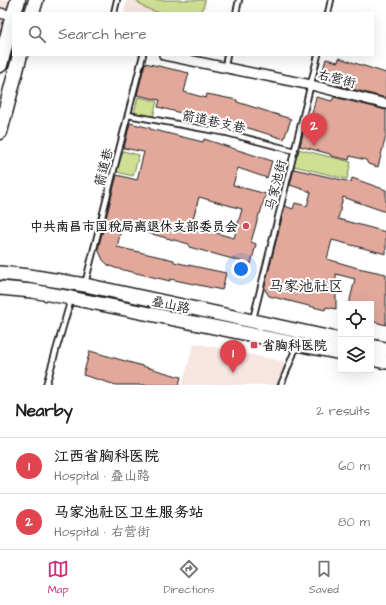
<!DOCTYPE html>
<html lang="en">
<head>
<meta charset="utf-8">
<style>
	body { margin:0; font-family:"Architects Daughter","LXGW WenKai TC",sans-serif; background:#f6f6f6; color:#222 }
	.controls { position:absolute; right:12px; bottom:12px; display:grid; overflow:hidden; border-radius:0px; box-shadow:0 4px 16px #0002 }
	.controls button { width:36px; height:36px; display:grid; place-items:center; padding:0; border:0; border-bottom:1px solid #e0e0e0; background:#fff; color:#222; font:20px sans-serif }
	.you { position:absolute; left:241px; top:269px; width:14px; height:14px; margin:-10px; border:3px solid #fff; border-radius:50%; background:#1a73e8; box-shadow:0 0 0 6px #1a73e833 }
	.badge { display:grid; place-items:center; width:26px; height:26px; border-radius:50%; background:#db2777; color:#fff; font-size:13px; font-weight:700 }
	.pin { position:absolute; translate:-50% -33px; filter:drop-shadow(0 1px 2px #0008) }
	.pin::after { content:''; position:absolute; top:21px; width:14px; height:12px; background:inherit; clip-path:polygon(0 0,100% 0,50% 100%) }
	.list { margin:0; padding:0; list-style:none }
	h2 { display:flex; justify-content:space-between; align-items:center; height:52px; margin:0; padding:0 16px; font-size:17px }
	h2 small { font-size:13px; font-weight:400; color:#767676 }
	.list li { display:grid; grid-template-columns:26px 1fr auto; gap:12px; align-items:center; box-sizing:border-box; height:56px; padding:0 16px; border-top:1px solid #e0e0e0 }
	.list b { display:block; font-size:15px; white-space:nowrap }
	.list p { margin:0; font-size:13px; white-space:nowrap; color:#767676 }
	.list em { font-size:13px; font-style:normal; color:#767676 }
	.icon { flex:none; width:22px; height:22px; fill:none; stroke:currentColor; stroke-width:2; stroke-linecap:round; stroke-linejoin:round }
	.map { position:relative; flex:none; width:386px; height:385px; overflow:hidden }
	.search { position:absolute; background:#fff; box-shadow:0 4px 16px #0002; left:12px; right:12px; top:12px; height:44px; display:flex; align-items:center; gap:10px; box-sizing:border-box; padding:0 14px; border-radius:0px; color:#767676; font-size:15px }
	.sheet { height:164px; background:#fff }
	nav { display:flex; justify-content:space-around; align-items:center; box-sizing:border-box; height:56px; border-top:1px solid #e0e0e0; background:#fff; font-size:11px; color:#767676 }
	nav a { display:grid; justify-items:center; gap:2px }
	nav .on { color:#db2777 }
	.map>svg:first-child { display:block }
	.built { fill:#f6e5e1 }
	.green { fill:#cfe094; stroke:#767e58 }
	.building { fill:#e1a89b; stroke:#1c1c1c; fill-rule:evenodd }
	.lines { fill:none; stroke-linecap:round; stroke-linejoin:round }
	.lane-casing { stroke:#1c1c1c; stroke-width:8 }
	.street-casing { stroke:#1c1c1c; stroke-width:12 }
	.secondary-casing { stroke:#1c1c1c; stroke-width:16 }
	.primary-casing { stroke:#1c1c1c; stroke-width:17 }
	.lane { stroke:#fff; stroke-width:4.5 }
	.street { stroke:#fff; stroke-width:9 }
	.secondary { stroke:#fff; stroke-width:13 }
	.primary { stroke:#fff; stroke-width:14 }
	.poi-dot { fill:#d1495b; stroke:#fff; stroke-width:1.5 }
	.labels { text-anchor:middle; stroke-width:4; stroke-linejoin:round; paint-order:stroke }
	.street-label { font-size:13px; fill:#1c1c1c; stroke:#fff }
	.poi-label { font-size:13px; font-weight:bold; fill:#1c1c1c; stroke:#fff; text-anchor:end }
	.quarter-label { font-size:15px; fill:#1c1c1c; stroke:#fff }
</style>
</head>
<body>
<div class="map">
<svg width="386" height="385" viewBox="0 0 386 385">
	<rect width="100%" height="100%" fill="#fff"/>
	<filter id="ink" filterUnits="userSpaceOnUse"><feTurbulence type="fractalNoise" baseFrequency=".025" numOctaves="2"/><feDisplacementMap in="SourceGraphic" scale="8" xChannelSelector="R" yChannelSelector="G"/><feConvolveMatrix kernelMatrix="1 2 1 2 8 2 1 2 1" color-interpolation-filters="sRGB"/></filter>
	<g filter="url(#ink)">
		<path class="built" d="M0 0H25L13 36 2 76 0 75Z
			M127 0H207L204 13H124Z
			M194 343 286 362 277 385H182Z"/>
		<path class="green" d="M136 0H205L203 7 199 13C177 13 152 18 136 0Z
			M138 97 157 101 153 117 134 113Z
			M298 149 351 162 347 179 294 166Z
			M123 151 139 155 133 176 117 172Z"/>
		<path class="building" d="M339 58 386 73V98L337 85 339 82 321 77 326 59 338 62Z
			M145 63 189 73 184 92 206 98 207 94 237 100V102L291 119 284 139 232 123 193 114 192 116 158 107 160 100 137 95Z
			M316 97 332 101 334 97 386 110V136L378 167 368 164 366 160 350 156 349 160 331 156 330 154 300 146 304 129 308 130Z
			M130 123 150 128V129L203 142 204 139 272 161 267 178 238 168 233 185 266 194 260 214H259L251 242 256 244 251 264 189 247V244L122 226 117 247 174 260V262L226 273 222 290 170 279V281L115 268 108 265 103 260 98 249 117 175 137 180 144 152 124 148ZM199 197 242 209 234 238 191 226Z
			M294 169 351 182 352 178 386 190V212L343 197 338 219 386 232V254L332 240 327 259 358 268 386 274V325L371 321V304H349L355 279 336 274V309L326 307 325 310 269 296 264 288 285 206 293 209 295 203 307 206 311 192 290 185Z
			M90 351 181 377 179 385H116L83 375Z"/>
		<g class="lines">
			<defs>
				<path id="lane" d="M114 13 117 0
					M236 13 239 0
					M328 13 331 0
					M225 67 227 55
					M128 115 227 133 295 151
					M85 284 143 55
					M253 319 318 55
					M46 385 71 299
					M281 385 297 345"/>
				<path id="street" d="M0 13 13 16
					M164 55 311 85 386 104"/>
				<path id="secondary" d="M0 273 29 276 85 285 341 340
					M0 288 32 291 71 298 341 353
					M371 346 386 349
					M371 359 386 362"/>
				<path id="primary" d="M14 13 18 0
					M32 13 36 0
					M0 65 13 15
					M0 132 20 55"/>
			</defs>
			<use href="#lane" class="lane-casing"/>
			<use href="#street" class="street-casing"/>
			<use href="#secondary" class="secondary-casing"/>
			<use href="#primary" class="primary-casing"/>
			<use href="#lane" class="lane"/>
			<use href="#street" class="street"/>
			<use href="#secondary" class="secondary"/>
			<use href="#primary" class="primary"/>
		</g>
	</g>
	<g class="poi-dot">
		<circle cx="246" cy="226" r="4"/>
		<rect x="250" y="341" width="8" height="8" rx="2"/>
	</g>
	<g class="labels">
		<g class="street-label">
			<text transform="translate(337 78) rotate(14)" y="5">右营街</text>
			<text transform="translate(214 121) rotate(12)" y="5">箭道巷支巷</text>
			<text transform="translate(103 167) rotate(-76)" y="5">箭道巷</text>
			<text transform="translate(275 185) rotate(-76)" y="5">马家池街</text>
			<text transform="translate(171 304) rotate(12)" y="5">叠山路</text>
		</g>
		<g class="poi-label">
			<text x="238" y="231">中共南昌市国税局离退休支部委员会</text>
			<text x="262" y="350" text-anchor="start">省胸科医院</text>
		</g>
		<g class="quarter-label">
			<text x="306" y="291">马家池社区</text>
		</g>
	</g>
</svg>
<div class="controls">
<button><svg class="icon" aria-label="locate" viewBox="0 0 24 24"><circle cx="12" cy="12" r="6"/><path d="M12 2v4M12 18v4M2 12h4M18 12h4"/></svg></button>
<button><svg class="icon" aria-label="layers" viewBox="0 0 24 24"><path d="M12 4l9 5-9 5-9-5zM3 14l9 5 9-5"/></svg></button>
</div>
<div class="you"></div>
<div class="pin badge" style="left:233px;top:373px;background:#e0444e">1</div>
<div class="pin badge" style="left:314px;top:146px;background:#e0444e">2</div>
<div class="search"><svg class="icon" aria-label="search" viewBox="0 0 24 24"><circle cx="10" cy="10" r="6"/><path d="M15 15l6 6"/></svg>Search here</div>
</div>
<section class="sheet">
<h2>Nearby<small>2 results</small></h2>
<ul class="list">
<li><span class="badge" style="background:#e0444e">1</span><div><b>江西省胸科医院</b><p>Hospital · 叠山路</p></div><em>60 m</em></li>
<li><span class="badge" style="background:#e0444e">2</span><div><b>马家池社区卫生服务站</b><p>Hospital · 右营街</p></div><em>80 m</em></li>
</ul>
</section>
<nav>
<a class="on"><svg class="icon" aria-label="map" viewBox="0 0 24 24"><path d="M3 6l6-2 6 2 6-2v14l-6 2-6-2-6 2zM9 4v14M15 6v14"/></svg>Map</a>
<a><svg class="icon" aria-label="directions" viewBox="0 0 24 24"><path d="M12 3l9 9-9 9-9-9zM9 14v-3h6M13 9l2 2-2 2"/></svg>Directions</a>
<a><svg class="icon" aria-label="saved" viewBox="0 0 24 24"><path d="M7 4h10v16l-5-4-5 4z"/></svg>Saved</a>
</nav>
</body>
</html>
